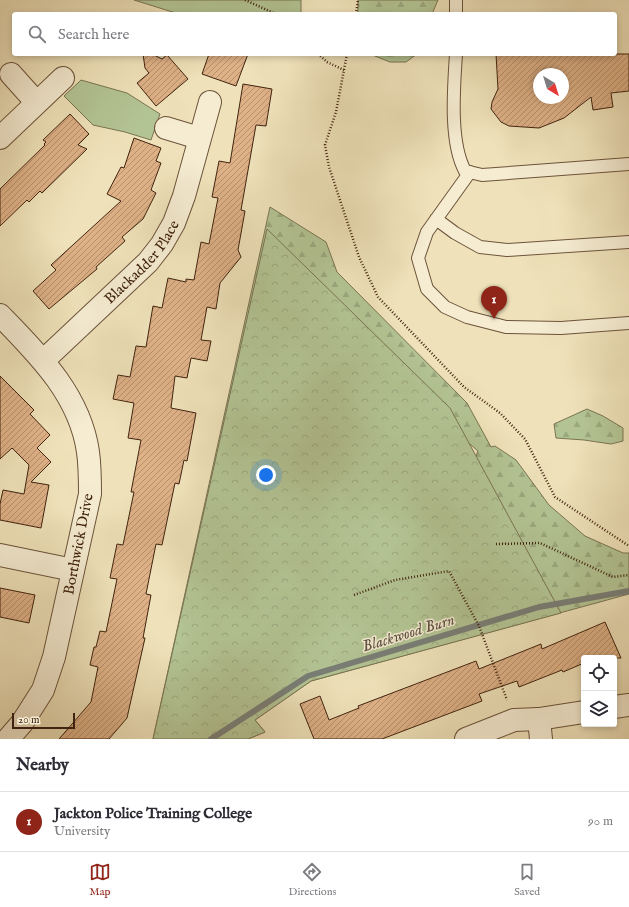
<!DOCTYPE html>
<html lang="en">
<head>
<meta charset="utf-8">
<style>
	body { margin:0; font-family:"IM FELL English",serif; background:#f2f2f3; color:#2b2b33 }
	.controls { position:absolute; right:12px; bottom:12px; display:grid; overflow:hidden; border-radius:4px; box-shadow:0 2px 6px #0003 }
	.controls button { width:36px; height:36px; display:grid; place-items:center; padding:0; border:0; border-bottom:1px solid #e1e1e2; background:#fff; color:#2b2b33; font:20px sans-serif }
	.compass { position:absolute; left:533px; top:68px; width:36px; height:36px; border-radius:50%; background:#fff; box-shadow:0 2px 6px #0003; rotate:142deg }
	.scale { position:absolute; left:12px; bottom:10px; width:63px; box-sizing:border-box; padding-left:4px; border:2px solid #41230f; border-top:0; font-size:11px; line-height:14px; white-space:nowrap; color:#41230f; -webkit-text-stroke:3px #f5ecd2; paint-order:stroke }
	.you { position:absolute; left:266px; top:475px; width:14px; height:14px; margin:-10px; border:3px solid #fff; border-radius:50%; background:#1a73e8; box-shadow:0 0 0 6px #1a73e833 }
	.badge { display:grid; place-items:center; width:26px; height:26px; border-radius:50%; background:#8f2418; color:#fff; font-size:13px; font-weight:700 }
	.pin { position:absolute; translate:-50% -33px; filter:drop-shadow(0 1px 2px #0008) }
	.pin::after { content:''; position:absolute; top:21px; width:14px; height:12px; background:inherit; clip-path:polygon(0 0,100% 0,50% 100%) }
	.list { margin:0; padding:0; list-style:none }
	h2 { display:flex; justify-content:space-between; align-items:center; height:52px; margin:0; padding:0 16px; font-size:17px }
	h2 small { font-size:13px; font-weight:400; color:#7c7c81 }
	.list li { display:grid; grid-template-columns:26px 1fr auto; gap:12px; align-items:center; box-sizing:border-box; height:60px; padding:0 16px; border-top:1px solid #e1e1e2 }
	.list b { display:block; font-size:15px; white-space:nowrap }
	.list p { margin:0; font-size:13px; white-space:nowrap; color:#7c7c81 }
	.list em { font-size:13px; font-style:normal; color:#7c7c81 }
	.icon { flex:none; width:22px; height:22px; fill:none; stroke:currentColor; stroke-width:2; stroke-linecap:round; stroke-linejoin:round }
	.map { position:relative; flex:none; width:629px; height:739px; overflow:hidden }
	.search { position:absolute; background:#fff; box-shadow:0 2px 6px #0003; left:12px; right:12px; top:12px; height:44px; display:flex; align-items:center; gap:10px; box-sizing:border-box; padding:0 14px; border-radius:4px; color:#7c7c81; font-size:15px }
	.sheet { height:112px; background:#fff }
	nav { display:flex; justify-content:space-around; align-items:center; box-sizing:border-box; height:56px; border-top:1px solid #e1e1e2; background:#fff; font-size:11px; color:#7c7c81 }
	nav a { display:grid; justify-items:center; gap:2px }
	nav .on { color:#8f2418 }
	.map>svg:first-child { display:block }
	.green { fill:#b3c494; stroke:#7a7452 }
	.forest { fill:url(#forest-firs); stroke:#7a7452 }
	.park { fill:url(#park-crowns); stroke:#7a7452 }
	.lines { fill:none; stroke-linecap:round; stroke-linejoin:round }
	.stream { stroke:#797e76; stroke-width:6 }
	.building { fill:url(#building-hatch); stroke:#41230f; fill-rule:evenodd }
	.service-casing { stroke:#6c533a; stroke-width:14 }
	.minor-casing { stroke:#6c533a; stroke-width:24 }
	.path { stroke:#41230f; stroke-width:2.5; stroke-dasharray:1 2; stroke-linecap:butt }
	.service { stroke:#f5ecd2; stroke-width:12 }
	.minor { stroke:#f5ecd2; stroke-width:22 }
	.labels { text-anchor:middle; stroke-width:3; stroke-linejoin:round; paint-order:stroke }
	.street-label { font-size:15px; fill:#41230f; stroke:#f5ecd2 }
	.water-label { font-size:16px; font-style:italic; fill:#5d5143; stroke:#f5ecd2 }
</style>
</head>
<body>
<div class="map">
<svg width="629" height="739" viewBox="0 0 629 739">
	<defs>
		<pattern id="forest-firs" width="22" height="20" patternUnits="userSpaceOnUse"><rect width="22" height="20" fill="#b3c494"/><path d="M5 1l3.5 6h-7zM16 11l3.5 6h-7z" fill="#9ba87e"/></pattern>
		<pattern id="park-crowns" width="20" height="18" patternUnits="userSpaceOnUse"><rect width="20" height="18" fill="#b3c494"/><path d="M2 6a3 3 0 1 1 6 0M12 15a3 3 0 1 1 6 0" fill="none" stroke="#9ba87e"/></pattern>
		<pattern id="building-hatch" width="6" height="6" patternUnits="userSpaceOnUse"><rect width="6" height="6" fill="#deb187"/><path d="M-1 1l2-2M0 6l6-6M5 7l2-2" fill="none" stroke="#b6906d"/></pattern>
	</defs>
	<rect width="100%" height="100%" fill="#efe2ba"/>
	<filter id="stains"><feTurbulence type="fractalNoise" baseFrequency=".005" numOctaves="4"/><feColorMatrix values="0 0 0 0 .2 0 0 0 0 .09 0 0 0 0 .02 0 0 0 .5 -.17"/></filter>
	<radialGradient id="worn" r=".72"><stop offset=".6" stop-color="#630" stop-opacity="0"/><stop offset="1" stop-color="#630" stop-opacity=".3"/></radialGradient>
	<path class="green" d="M134 0H301V14H179Z
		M81 80 127 93 160 114 151 140 125 132 93 125 64 96Z"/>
	<path class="forest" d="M358 0H438L432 14H358Z
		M370 54H417L406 62H390Z
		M270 207 326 242 337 272 467 403 491 447 495 446 516 460 549 505 585 536 623 553H629V594L311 681 255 720 265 732 248 739H186L469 473 478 451 448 425 153 739Z
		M587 409 603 416 623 428V441L611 444 584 440 556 438 554 424Z"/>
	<path class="park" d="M267 229 450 408 561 613 311 681 255 720 265 732 248 739H153Z"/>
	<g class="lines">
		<path class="stream" d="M211 739 308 676 539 607 629 591"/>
	</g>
	<path class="building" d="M143 54H152L162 59 167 55 188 79 156 106 137 83 149 73 145 68Z
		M209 54H248L236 86 202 74Z
		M496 54H629V91L611 93 613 107 593 110 591 97 564 118 539 128 509 126 501 122 491 109 492 102 498 89ZM539 74H563V98H539Z
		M243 84 272 89 266 126 256 125 241 210 245 211 238 250 241 257 220 283 216 309 207 307 201 340 211 341 207 361 191 358 187 378 175 376 171 408 196 413 187 461 184 460 179 484 175 483 162 545 156 544 146 594 151 595 143 638H145L127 718 109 739H59L91 702 98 667 90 665 94 647H96L100 631 106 632 117 579 110 578 117 544 123 545 134 492H131L141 440 128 438 134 403 113 399 118 375 130 377 136 346 146 347 153 306 162 308 168 278 186 282V279L194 280 201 242 209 244 218 198 212 197 219 161 230 163Z
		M70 114 89 134 78 145 87 149 42 193 40 191 29 202 27 200 0 226V189L45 145 44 144 46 142 43 140Z
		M134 138 161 148 156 161 161 163 151 190 156 193 143 219 122 237 125 241 96 267 97 269 49 309 33 291 56 270 51 265 121 201 107 194 121 167 124 168Z
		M0 376 34 410 30 414 50 435 37 448 51 462 31 482 49 485 41 528 0 520V504L3 490 24 494 29 465 12 448 0 459Z
		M0 588 35 595 29 623 0 617Z
		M605 622 621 658H584V663L563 672 562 670 519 687 517 681 479 694 482 701 382 739H314L300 704 320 696 329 720 359 708 358 706 476 661 479 669 541 644 542 649Z"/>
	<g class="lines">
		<defs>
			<path id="service" d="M456 0V14
				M456 54C454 86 449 142 465 171L482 175 629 164
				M470 172 427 232 418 258 427 289 445 307 467 317 506 327 561 328 629 323
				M436 219 455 233 480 247 507 250 629 242"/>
			<g id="minor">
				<path d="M11 74 36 102"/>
				<path d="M166 128 199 138"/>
				<path d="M0 138 63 78"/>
				<path d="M0 315C38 354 80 395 88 452 90 466 90 480 90 494L54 657 43 690 22 723 8 739"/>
				<path id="s1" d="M44 360 148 262 162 244 174 223 184 196 210 102"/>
				<path d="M0 555 73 570"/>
				<path d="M614 707 629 705"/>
				<path d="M539 719 541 739"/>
				<path d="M466 739 514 720 539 719 584 712"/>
			</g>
		</defs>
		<use href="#service" class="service-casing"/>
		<use href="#minor" class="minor-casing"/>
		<path class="path" d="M245 0 276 14
			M356 14 358 0
			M318 54 327 62 344 70
			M347 54 336 112 325 145 329 167 359 257 378 297 464 387 500 413 525 439 555 497 629 546
			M496 544 540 543 613 577 629 575
			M354 595 395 580 449 571 479 626 507 700"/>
		<use href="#service" class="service"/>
		<use href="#minor" class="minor"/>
	</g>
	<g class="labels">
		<g class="street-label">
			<text dy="5" stroke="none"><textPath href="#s1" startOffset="139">Blackadder Place</textPath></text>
			<text transform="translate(78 544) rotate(-79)" y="5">Borthwick Drive</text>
		</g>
		<g class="water-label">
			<text transform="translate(408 632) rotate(-17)" y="6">Blackwood Burn</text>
		</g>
	</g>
	<rect width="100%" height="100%" filter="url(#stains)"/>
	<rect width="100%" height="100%" fill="url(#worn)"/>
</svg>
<div class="controls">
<button><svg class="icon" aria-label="locate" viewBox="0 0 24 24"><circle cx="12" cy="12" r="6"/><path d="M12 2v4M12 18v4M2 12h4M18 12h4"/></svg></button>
<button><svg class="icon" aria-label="layers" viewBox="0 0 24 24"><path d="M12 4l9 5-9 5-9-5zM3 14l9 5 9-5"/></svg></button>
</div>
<svg class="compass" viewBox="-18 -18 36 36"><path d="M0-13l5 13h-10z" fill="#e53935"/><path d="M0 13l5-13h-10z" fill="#7c7c81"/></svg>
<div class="scale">20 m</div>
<div class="you"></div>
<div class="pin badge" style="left:494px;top:319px">1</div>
<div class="search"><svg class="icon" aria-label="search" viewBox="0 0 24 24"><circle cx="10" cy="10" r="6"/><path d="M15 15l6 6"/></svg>Search here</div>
</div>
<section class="sheet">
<h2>Nearby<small></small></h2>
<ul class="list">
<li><span class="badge">1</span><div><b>Jackton Police Training College</b><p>University</p></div><em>90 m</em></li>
</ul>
</section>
<nav>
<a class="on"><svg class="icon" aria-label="map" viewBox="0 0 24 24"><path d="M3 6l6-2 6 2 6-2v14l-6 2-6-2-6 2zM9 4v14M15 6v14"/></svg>Map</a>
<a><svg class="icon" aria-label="directions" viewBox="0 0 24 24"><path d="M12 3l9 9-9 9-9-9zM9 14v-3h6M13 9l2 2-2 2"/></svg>Directions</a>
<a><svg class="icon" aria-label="saved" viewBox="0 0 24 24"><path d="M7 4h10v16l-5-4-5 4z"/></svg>Saved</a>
</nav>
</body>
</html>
